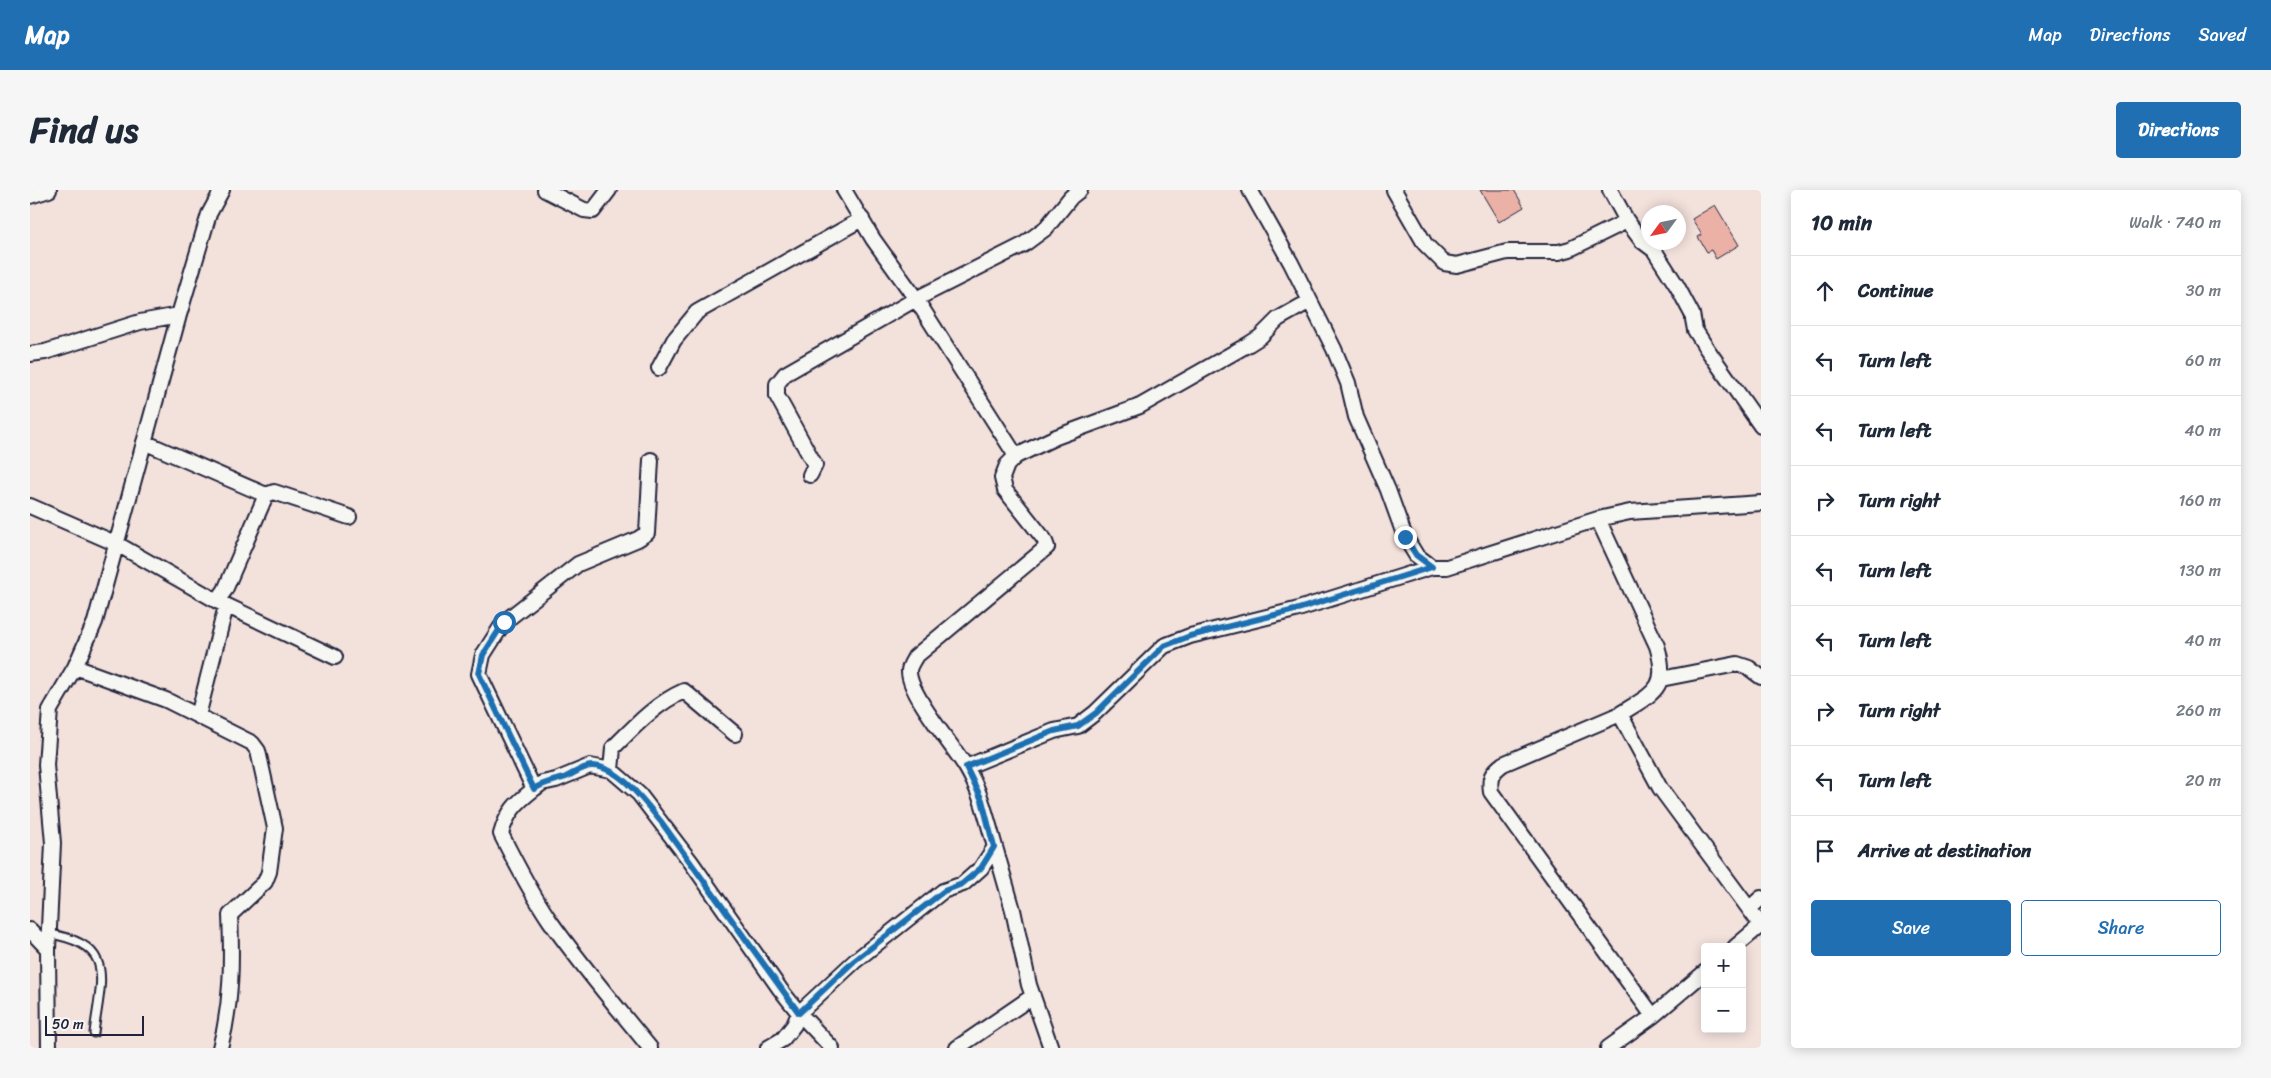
<!DOCTYPE html>
<html lang="en">
<head>
<meta charset="utf-8">
<style>
	body { margin:0; font-family:Sriracha,sans-serif; background:#f6f6f7; color:#1f2937 }
	.controls { position:absolute; right:15px; bottom:15px; display:grid; overflow:hidden; border-radius:5px; box-shadow:0 2px 12px #0003 }
	.controls button { width:45px; height:45px; display:grid; place-items:center; padding:0; border:0; border-bottom:1px solid #e0e1e3; background:#fff; color:#1f2937; font:25px sans-serif }
	.compass { position:absolute; left:1611px; top:15px; width:45px; height:45px; border-radius:50%; background:#fff; box-shadow:0 2px 12px #0003; rotate:237deg }
	.scale { position:absolute; left:15px; bottom:12px; width:99px; box-sizing:border-box; padding-left:5px; border:2px solid #22223b; border-top:0; font-size:14px; line-height:18px; white-space:nowrap; color:#22223b; -webkit-text-stroke:4px #f6f6f2; paint-order:stroke }
	.stop { position:absolute; width:15px; height:15px; margin:-11px; border:4px solid #1f6fb2; border-radius:50%; background:#fff }
	.stop.end { background:#1f6fb2; border-color:#fff; box-shadow:0 1px 5px #0008 }
	.list { margin:0; padding:0; list-style:none }
	h2 { display:flex; justify-content:space-between; align-items:center; height:65px; margin:0; padding:0 20px; font-size:21px }
	h2 small { font-size:16px; font-weight:400; color:#747a83 }
	.list li { display:grid; grid-template-columns:32px 1fr auto; gap:15px; align-items:center; box-sizing:border-box; height:70px; padding:0 20px; border-top:1px solid #e0e1e3 }
	.list b { display:block; font-size:19px; white-space:nowrap }
	.list em { font-size:16px; font-style:normal; color:#747a83 }
	.actions { display:flex; gap:10px; padding:15px 20px }
	.actions a { flex:1; padding:11px 0; border:1px solid #1f6fb2; border-radius:5px; text-align:center; font-size:18px; color:#1f6fb2 }
	.actions .main { background:#1f6fb2; color:#fff }
	.icon { flex:none; width:28px; height:28px; fill:none; stroke:currentColor; stroke-width:2; stroke-linecap:round; stroke-linejoin:round }
	.map { position:relative; flex:none; width:1731px; height:858px; overflow:hidden; border-radius:5px }
	header { display:flex; align-items:center; gap:30px; box-sizing:border-box; height:70px; padding:0 25px; background:#1f6fb2; color:#fff }
	header strong { font-size:24px }
	nav { display:flex; gap:28px; margin-inline-start:auto; font-size:18px }
	.intro { display:flex; align-items:center; justify-content:space-between; box-sizing:border-box; height:120px; padding:0 30px }
	h1 { margin:0; font-size:35px }
	.button { padding:12px 22px; border-radius:5px; background:#1f6fb2; color:#fff; font-size:18px; font-weight:700 }
	main { display:flex; gap:30px; padding:0 30px }
	aside { flex:1; background:#fff; border-radius:5px; box-shadow:0 2px 12px #0003 }
	.map>svg:first-child { display:block }
	.building { fill:#ebb1a7; stroke:#22223b }
	.lines { fill:none; stroke-linecap:round; stroke-linejoin:round }
	.service-casing { stroke:#22223b; stroke-width:11 }
	.minor-casing { stroke:#22223b; stroke-width:18 }
	.service { stroke:#f6f6f2; stroke-width:7 }
	.minor { stroke:#f6f6f2; stroke-width:14 }
	.route { stroke:#1f6fb2; stroke-width:6 }
</style>
</head>
<body>
<header>
<strong>Map</strong>
<nav><a>Map</a><a>Directions</a><a>Saved</a></nav>
</header>
<div class="intro"><h1>Find us</h1><a class="button">Directions</a></div>
<main>
<div class="map">
<svg width="1731" height="858" viewBox="0 0 1731 858">
	<rect width="100%" height="100%" fill="#f3e1dc"/>
	<filter id="ink" filterUnits="userSpaceOnUse"><feTurbulence type="fractalNoise" baseFrequency=".02" numOctaves="2"/><feDisplacementMap in="SourceGraphic" scale="10" xChannelSelector="R" yChannelSelector="G"/><feConvolveMatrix kernelMatrix="1 2 1 2 8 2 1 2 1" color-interpolation-filters="sRGB"/></filter>
	<g filter="url(#ink)">
		<path class="building" d="M1450 0H1484L1494 17 1469 32Z
			M1685 15 1709 55 1686 69 1681 60 1677 62 1668 47 1672 45 1662 29Z"/>
		<g class="lines">
			<defs>
				<path id="service" d="M19 744C88 754 70 792 64 843"/>
				<path id="minor" d="M515 0 554 20 563 21 579 0
					M814 0 843 49 886 109 986 266
					M1220 0 1261 73 1304 159 1318 193 1326 227 1358 300 1375 347 1386 365 1402 377H1417L1568 329 1600 322 1731 313
					M1364 0 1395 54 1414 73 1427 75 1477 62H1529L1540 59 1597 31
					M1580 0 1597 31 1612 51 1624 60 1647 96 1662 124 1665 140 1677 159 1731 236
					M0 6 19 0
					M0 164 15 162 110 132 149 125
					M629 178 644 150 667 122 832 29
					M114 252 236 305
					M780 285 785 275 747 206V194L755 184 886 109 993 55 1016 38 1041 7 1050 0
					M0 316 87 354 187 411 195 400 236 305 244 302 319 327
					M1568 329 1627 456C1640 499 1623 503 1590 524L1630 598 1731 735
					M187 411 305 467
					M45 477 136 510 222 553 228 561 245 638 239 682 235 692 200 725C202 770 202 814 190 858
					M1631 489 1707 474 1719 478 1731 487
					M1590 524 1473 574C1461 583 1459 588 1461 602L1623 826
					M168 526 196 416
					M936 577 1024 541 1048 536 1065 523 1134 456 1160 446 1265 420 1402 377
					M581 580 583 558C604 537 626 513 654 501L705 544
					M504 599 512 593 526 590 560 576 581 580 609 604 661 672 750 799 769 823 802 858
					M965 657 983 720 999 795 1021 858
					M1719 719 1731 708
					M0 740 18 759
					M1705 757 1731 735
					M19 858 18 759 23 653 16 575 20 520 45 477 65 432 149 125 179 24 192 0
					M620 858C586 816 551 775 520 731 501 703 486 674 471 644 477 622 486 613 504 599L449 484 453 465 474 432 548 374 608 349 617 343 621 270
					M738 858 753 849 764 835 769 823 825 771 913 701 933 694 951 678 965 657C957 629 951 602 936 577 923 556 878 503 879 481 879 476 883 471 885 467L1017 357 1014 349 975 300 972 288 977 275 986 266 1026 247 1110 216 1219 154 1230 147 1248 129 1280 111
					M927 858 1003 806
					M1578 858 1623 826 1675 782"/>
			</defs>
			<use href="#service" class="service-casing"/>
			<use href="#minor" class="minor-casing"/>
			<use href="#service" class="service"/>
			<use href="#minor" class="minor"/>
		</g>
	</g>
	<g class="lines" filter="url(#ink)">
		<path class="route" d="M474 432 453 465 449 484 504 599C514 592 525 591 536 587 543 584 554 576 561 576 589 575 616 614 632 633L769 823 824 771 914 701 932 694 951 678 964 657 952 610 936 577 1024 541 1048 536 1066 523 1134 456 1160 446 1265 420 1402 377 1386 365 1375 347"/>
	</g>
</svg>
<div class="controls">
<button>+</button>
<button>−</button>
</div>
<svg class="compass" viewBox="-18 -18 36 36"><path d="M0-13l5 13h-10z" fill="#e53935"/><path d="M0 13l5-13h-10z" fill="#747a83"/></svg>
<div class="scale">50 m</div>
<div class="stop" style="left:474px;top:432px"></div>
<div class="stop end" style="left:1375px;top:347px"></div>
</div>
<aside>
<h2>10 min<small>Walk · 740 m</small></h2>
<ul class="list">
<li><svg class="icon" aria-label="ahead" viewBox="0 0 24 24"><path d="M12 20V5M6 11l6-6 6 6"/></svg><div><b>Continue</b></div><em>30 m</em></li>
<li><svg class="icon" aria-label="left" viewBox="0 0 24 24"><path d="M17 20v-9H6M10 6l-5 5 5 5"/></svg><div><b>Turn left</b></div><em>60 m</em></li>
<li><svg class="icon" aria-label="left" viewBox="0 0 24 24"><path d="M17 20v-9H6M10 6l-5 5 5 5"/></svg><div><b>Turn left</b></div><em>40 m</em></li>
<li><svg class="icon" aria-label="right" viewBox="0 0 24 24"><path d="M7 20v-9h11M14 6l5 5-5 5"/></svg><div><b>Turn right</b></div><em>160 m</em></li>
<li><svg class="icon" aria-label="left" viewBox="0 0 24 24"><path d="M17 20v-9H6M10 6l-5 5 5 5"/></svg><div><b>Turn left</b></div><em>130 m</em></li>
<li><svg class="icon" aria-label="left" viewBox="0 0 24 24"><path d="M17 20v-9H6M10 6l-5 5 5 5"/></svg><div><b>Turn left</b></div><em>40 m</em></li>
<li><svg class="icon" aria-label="right" viewBox="0 0 24 24"><path d="M7 20v-9h11M14 6l5 5-5 5"/></svg><div><b>Turn right</b></div><em>260 m</em></li>
<li><svg class="icon" aria-label="left" viewBox="0 0 24 24"><path d="M17 20v-9H6M10 6l-5 5 5 5"/></svg><div><b>Turn left</b></div><em>20 m</em></li>
<li><svg class="icon" aria-label="arrive" viewBox="0 0 24 24"><path d="M6 21V4h12l-3 4 3 4H6"/></svg><div><b>Arrive at destination</b></div></li>
</ul>
<div class="actions"><a class="main">Save</a><a>Share</a></div>
</aside>
</main>
</body>
</html>
